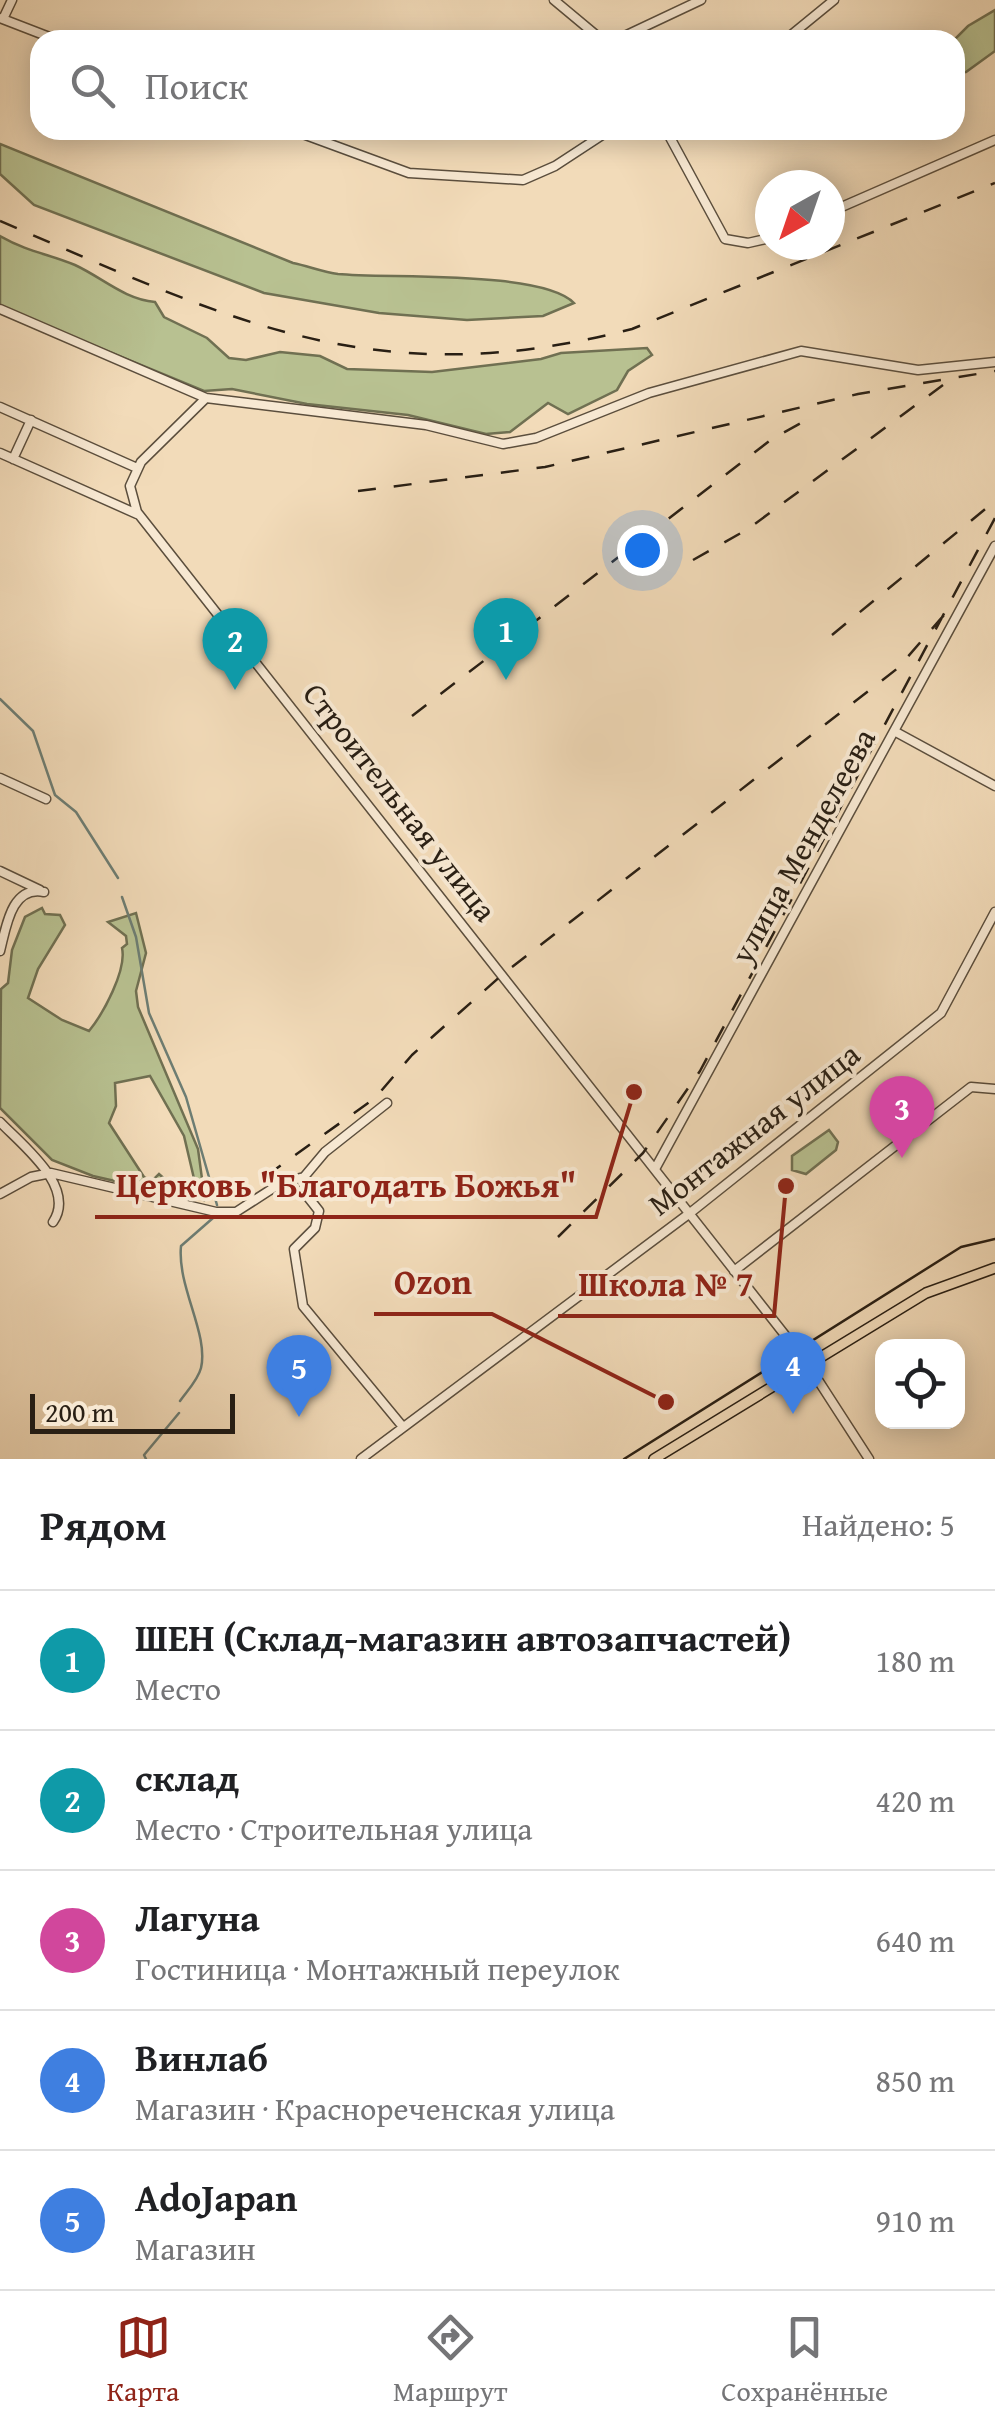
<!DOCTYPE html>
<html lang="ru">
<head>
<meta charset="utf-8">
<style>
	body { margin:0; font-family:"Gentium Book Plus",serif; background:#f2f2f2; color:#202124 }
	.controls { position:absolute; right:30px; bottom:30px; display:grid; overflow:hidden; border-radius:20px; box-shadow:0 5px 25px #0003 }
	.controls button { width:90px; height:90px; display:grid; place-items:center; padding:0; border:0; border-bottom:2px solid #e0e0e0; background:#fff; color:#202124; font:50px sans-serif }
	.compass { position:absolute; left:755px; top:170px; width:90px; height:90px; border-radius:50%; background:#fff; box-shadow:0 5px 25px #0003; rotate:220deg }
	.scale { position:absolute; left:30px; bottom:25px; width:205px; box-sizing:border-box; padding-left:10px; border:5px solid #291f14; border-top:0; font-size:28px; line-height:35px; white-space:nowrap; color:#291f14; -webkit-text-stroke:8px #f7e8d2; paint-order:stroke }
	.you { position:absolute; left:642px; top:550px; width:35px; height:35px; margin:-25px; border:8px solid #fff; border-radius:50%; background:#1a73e8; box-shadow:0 0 0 15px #1a73e833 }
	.badge { display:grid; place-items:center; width:65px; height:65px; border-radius:50%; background:#8f2418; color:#fff; font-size:32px; font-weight:700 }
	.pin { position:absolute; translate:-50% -82px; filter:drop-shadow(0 2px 5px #0008) }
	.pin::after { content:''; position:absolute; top:52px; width:35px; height:30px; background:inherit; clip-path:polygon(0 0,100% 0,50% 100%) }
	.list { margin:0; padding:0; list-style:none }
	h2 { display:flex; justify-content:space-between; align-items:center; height:130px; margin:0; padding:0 40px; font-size:42px }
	h2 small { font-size:32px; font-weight:400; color:#757577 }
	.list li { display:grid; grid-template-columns:65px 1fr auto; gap:30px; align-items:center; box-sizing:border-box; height:140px; padding:0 40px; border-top:2px solid #e0e0e0 }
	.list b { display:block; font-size:38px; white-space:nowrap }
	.list p { margin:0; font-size:32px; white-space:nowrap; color:#757577 }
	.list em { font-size:32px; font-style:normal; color:#757577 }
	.icon { flex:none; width:55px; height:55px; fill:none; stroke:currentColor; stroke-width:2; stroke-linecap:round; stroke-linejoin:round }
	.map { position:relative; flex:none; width:995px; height:1459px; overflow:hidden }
	.search { position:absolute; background:#fff; box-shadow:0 5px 25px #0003; left:30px; right:30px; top:30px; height:110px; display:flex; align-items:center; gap:25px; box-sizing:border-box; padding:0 35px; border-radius:30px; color:#757577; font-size:38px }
	.sheet { height:830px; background:#fff }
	nav { display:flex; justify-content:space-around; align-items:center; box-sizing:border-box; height:140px; border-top:2px solid #e0e0e0; background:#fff; font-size:28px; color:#757577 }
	nav a { display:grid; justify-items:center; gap:5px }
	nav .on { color:#8f2418 }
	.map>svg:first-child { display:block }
	.green { fill:#b8c191; stroke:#707052; stroke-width:2.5 }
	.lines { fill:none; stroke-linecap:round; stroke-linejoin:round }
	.stream { stroke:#6d7d73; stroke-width:2.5 }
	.minor-casing { stroke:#5b4e3d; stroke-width:11 }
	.major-casing { stroke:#291f14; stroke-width:12 }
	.minor { stroke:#f7e8d2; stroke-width:8 }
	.major { stroke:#f2dbb9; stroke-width:9 }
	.tram { stroke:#291f14; stroke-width:2.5 }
	.rail { stroke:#291f14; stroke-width:2.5; stroke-dasharray:18 18; stroke-linecap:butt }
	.labels { text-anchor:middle; stroke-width:8; stroke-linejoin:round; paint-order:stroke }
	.street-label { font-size:32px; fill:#291f14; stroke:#f7e8d2 }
	.leader { fill:none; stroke:#8f2418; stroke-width:4 }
	.callout-dot { fill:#8f2418; stroke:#f7e8d2; stroke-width:4 }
	.callout-label { font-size:35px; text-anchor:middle; font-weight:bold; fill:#8f2418; stroke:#f7e8d2; stroke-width:8; stroke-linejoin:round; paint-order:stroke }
</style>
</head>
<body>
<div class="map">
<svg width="995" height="1459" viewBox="0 0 995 1459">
	<rect width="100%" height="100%" fill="#f2dbb9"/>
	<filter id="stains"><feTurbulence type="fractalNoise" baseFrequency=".002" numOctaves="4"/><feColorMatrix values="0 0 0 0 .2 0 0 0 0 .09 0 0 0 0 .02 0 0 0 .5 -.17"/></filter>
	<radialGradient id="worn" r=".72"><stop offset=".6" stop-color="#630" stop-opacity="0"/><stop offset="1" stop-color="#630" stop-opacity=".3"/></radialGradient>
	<path class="green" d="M995 10V51L966 72 955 73 954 40 968 26Z
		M0 144 293 263C308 266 323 272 338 274 388 279 542 270 574 303L543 316 467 320 379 313 264 293 34 205 0 174Z
		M0 236C30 253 46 253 75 265 103 278 124 299 155 302L164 317 207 338 229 358 246 360 280 352 320 356 347 369 432 372 541 359 561 353 647 348 652 355 628 371 617 390 568 414 548 403 510 432 486 434 408 415 307 404 232 389 204 391 0 307Z
		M42 908 45 914 60 915 65 925 38 969 28 998 62 1020 89 1031C103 1014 127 970 122 948L127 944 126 936 108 922 136 913 146 953 136 991 138 1007 198 1149 205 1201 196 1187 184 1136 150 1076 115 1083 116 1106 109 1123 144 1177 152 1181 159 1174 185 1197 93 1176 52 1160 0 1108 1 989 8 983 12 950 25 917Z
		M829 1130 838 1142 836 1150 806 1174 792 1170V1156Z"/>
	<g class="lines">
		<path class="stream" d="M0 699 33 731 55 795 76 812 118 878
			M122 897 136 937 149 1013 186 1097 217 1205
			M180 1401C187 1391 198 1380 201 1368 209 1334 177 1287 181 1246L213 1218
			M146 1459 144 1455 179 1413"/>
		<defs>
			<path id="minor" d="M554 0 602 40
				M0 18 57 40
				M3 19 12 0
				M616 40 701 0
				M785 40 834 0
				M292 130 409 173 523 180 555 166 610 130
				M666 130 725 239 748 243 770 238
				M830 212 995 140
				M0 309 206 398
				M0 407 137 468
				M0 453 137 514
				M13 459 31 420
				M894 731 995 786
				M0 778 46 799
				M0 871 40 890
				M0 951C6 928 11 885 44 892
				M0 1122C22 1145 77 1187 53 1222
				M655 1169 995 546
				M304 1177V1192L319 1211 315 1228 294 1249 303 1306 403 1427
				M0 1194 31 1177 51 1173 216 1212H236L281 1183 304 1177 325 1152 387 1103
				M734 1271 971 1087 995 1089
				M361 1459 690 1213 941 1013 995 912
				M869 1459 807 1363 137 512 130 486 141 462 206 398 426 425 503 444 536 438 649 393 801 351 918 370 995 362"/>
			<path id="major" d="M654 1459 926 1293 995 1268"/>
		</defs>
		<use href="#minor" class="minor-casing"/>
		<use href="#major" class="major-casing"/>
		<use href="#minor" class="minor"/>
		<use href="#major" class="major"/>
		<path class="tram" d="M624 1459 961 1247 995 1239"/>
		<path class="rail" d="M0 221C231 320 374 396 632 329L995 183
			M358 491 545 467 858 394 995 371
			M693 560 748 529 943 385
			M832 635 995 501
			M412 716 772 439 812 417
			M266 1176 375 1098 412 1055 503 974 898 668 944 615
			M558 1237 643 1153 700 1071 995 518"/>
	</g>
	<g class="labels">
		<g class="street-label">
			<text transform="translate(400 802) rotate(52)" y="11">Строительная улица</text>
			<text transform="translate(803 846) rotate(-61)" y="11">улица Менделеева</text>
			<text transform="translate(754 1129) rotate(-38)" y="11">Монтажная улица</text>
		</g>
	</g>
	<path class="leader" d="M634 1092L596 1217H95M666 1402L492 1314H374M786 1186L774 1316H558"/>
	<g class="callout-dot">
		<circle cx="634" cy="1092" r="10"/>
		<circle cx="666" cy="1402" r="10"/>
		<circle cx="786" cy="1186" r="10"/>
	</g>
	<g class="callout-label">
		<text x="346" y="1197">Церковь "Благодать Божья"</text>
		<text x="433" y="1294">Ozon</text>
		<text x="666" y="1296">Школа № 7</text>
	</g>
	<rect width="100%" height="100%" filter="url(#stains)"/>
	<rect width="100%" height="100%" fill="url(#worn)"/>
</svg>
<div class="controls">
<button><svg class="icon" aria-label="locate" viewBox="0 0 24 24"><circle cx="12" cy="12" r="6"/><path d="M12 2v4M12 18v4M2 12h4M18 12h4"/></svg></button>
</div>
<svg class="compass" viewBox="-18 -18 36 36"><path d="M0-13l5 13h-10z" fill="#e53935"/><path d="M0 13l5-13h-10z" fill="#757577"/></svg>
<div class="scale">200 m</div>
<div class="you"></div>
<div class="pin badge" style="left:506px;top:680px;background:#0f9aa8">1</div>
<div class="pin badge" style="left:235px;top:690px;background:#0f9aa8">2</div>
<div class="pin badge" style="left:902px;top:1158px;background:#d1479c">3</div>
<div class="pin badge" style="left:793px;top:1414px;background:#3f7fe0">4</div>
<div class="pin badge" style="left:299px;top:1417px;background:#3f7fe0">5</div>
<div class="search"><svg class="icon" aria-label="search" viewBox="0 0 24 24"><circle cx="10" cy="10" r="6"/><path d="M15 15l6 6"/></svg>Поиск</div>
</div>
<section class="sheet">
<h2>Рядом<small>Найдено: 5</small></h2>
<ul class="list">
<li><span class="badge" style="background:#0f9aa8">1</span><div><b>ШЕН (Склад-магазин автозапчастей)</b><p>Место</p></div><em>180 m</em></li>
<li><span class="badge" style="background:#0f9aa8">2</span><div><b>склад</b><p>Место · Строительная улица</p></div><em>420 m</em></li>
<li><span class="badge" style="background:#d1479c">3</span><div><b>Лагуна</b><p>Гостиница · Монтажный переулок</p></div><em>640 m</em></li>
<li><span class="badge" style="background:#3f7fe0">4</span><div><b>Винлаб</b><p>Магазин · Краснореченская улица</p></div><em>850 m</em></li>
<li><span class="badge" style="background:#3f7fe0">5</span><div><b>AdoJapan</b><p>Магазин</p></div><em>910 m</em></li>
</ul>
</section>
<nav>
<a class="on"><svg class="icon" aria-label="map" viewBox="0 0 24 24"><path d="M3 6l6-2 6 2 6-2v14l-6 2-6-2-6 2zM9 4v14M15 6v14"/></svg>Карта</a>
<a><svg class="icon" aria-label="directions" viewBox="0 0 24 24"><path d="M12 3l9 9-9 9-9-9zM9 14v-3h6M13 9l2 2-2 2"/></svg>Маршрут</a>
<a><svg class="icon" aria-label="saved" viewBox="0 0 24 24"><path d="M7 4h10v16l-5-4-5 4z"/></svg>Сохранённые</a>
</nav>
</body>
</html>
